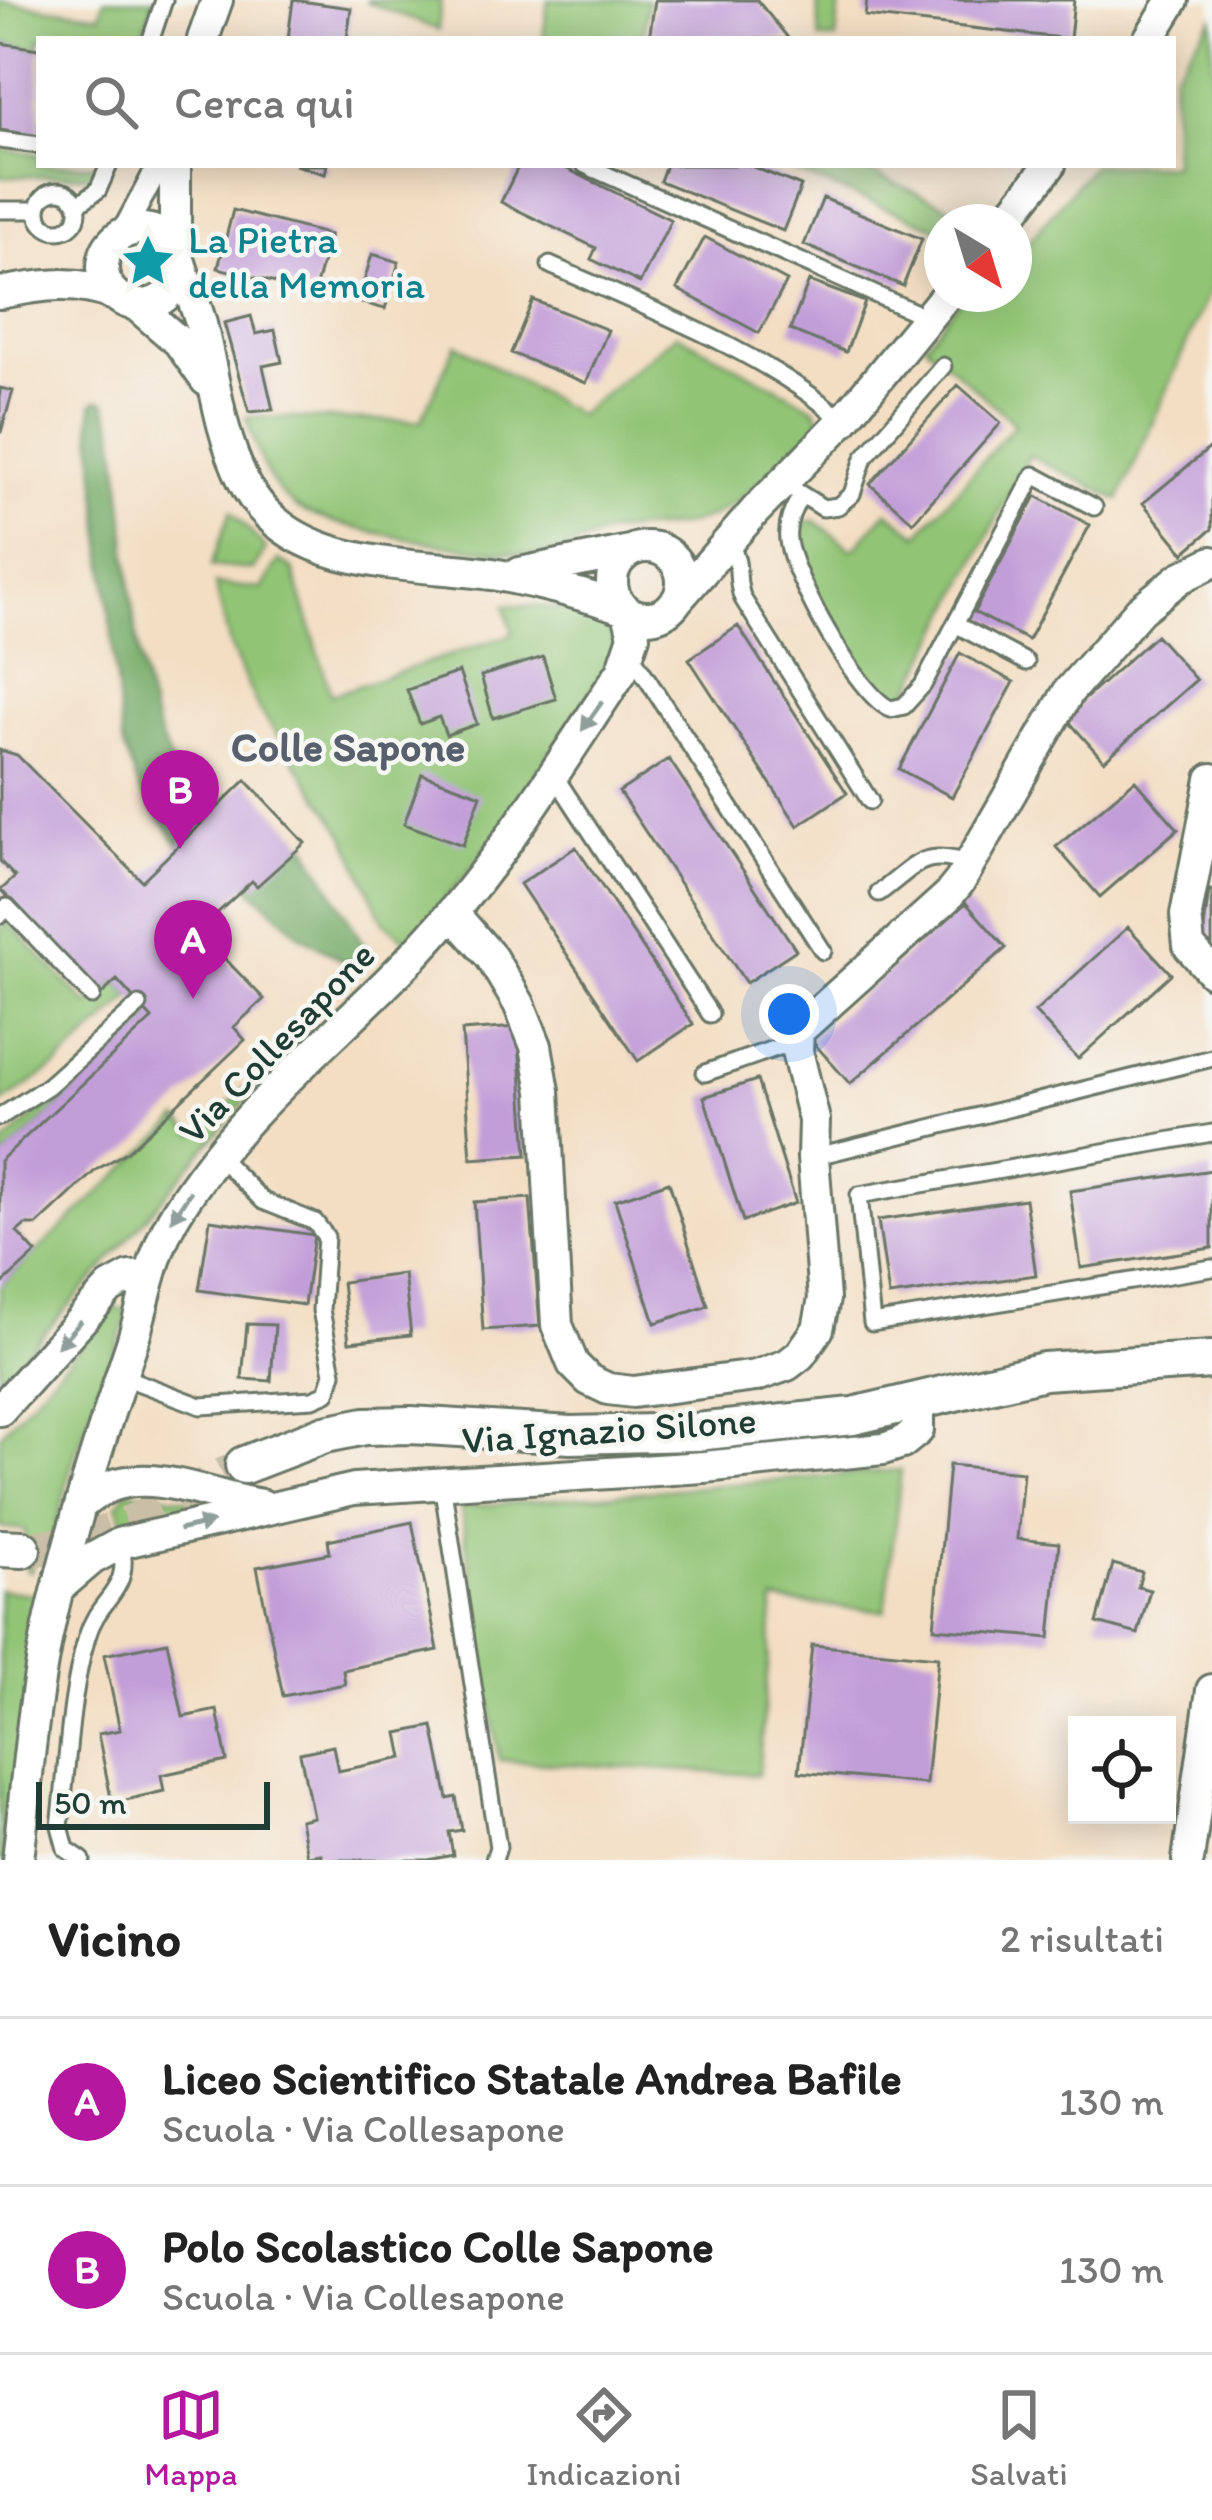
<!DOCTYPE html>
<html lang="it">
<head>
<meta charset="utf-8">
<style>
	body { margin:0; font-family:Itim,sans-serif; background:#f2f2f2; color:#222 }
	.controls { position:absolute; right:36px; bottom:36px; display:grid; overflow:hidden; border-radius:0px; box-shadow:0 6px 30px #0003 }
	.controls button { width:108px; height:108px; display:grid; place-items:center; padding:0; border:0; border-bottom:3px solid #e0e0e0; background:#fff; color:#222; font:60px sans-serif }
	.compass { position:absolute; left:924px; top:204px; width:108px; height:108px; border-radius:50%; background:#fff; box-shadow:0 6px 30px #0003; rotate:142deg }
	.scale { position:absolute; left:36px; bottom:30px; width:234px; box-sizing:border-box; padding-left:12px; border:6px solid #1f3d34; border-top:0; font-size:33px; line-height:42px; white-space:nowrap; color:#1f3d34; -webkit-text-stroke:9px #f6f6f2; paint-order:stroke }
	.you { position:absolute; left:789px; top:1014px; width:42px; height:42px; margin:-30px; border:9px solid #fff; border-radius:50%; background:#1a73e8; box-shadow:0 0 0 18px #1a73e833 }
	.badge { display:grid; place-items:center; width:78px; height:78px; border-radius:50%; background:#b5179e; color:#fff; font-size:39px; font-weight:700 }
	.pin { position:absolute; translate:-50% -99px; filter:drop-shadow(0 3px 6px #0008) }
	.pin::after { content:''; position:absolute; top:63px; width:42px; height:36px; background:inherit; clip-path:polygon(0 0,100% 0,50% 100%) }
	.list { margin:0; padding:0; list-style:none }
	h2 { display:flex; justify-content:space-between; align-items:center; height:156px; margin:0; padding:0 48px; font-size:51px }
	h2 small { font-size:39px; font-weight:400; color:#767676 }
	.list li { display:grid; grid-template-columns:78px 1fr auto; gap:36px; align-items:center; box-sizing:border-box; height:168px; padding:0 48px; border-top:3px solid #e0e0e0 }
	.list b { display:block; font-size:45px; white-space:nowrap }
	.list p { margin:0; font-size:39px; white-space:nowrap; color:#767676 }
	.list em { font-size:39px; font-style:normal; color:#767676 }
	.icon { flex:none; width:66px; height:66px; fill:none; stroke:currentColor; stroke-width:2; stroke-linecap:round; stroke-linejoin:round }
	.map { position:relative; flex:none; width:1212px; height:1860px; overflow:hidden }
	.search { position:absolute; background:#fff; box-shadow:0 6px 30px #0003; left:36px; right:36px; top:36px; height:132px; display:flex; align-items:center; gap:30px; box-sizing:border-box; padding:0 42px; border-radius:0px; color:#767676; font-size:45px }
	.sheet { height:492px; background:#fff }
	nav { display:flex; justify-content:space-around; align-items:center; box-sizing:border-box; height:168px; border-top:3px solid #e0e0e0; background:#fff; font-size:33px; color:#767676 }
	nav a { display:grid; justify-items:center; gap:6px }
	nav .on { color:#b5179e }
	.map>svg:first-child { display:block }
	.green { fill:#91c475; stroke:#588054; stroke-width:3 }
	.forest { fill:#74aa66; stroke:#4a744d; stroke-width:3 }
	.building { fill:#c29ed8 }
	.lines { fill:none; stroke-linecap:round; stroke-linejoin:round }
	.tertiary-tunnel { stroke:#c9bea6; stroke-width:36; stroke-dasharray:36 18; stroke-linecap:butt }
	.service-casing { stroke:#697566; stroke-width:21 }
	.pedestrian-casing { stroke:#697566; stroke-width:27 }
	.minor-casing { stroke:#697566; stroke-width:36 }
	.tertiary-casing { stroke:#697566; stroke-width:42 }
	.service { stroke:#fff; stroke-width:15 }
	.pedestrian { stroke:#fff; stroke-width:21 }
	.minor { stroke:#fff; stroke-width:30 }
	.tertiary { stroke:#fff; stroke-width:36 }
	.oneway { fill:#8f9e9a }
	.labels { text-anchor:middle; stroke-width:9; stroke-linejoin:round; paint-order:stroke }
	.culture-label { font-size:39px; fill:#0d838f; stroke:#f6f6f2; text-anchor:start }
	.street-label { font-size:39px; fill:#1f3d34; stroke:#f6f6f2 }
	.neighbourhood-label { font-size:42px; font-weight:bold; fill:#585f6d; stroke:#f6f6f2 }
</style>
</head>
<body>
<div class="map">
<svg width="1212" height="1860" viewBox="0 0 1212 1860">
	<rect width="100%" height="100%" fill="#f6f6f2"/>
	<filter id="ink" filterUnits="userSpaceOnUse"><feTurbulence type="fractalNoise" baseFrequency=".00833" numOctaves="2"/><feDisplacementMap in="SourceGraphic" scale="24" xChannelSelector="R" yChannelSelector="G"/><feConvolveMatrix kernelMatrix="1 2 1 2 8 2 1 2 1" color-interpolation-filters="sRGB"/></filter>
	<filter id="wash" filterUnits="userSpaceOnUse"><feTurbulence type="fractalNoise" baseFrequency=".004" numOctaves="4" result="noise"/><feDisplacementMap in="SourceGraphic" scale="48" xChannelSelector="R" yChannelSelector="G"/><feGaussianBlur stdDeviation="2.7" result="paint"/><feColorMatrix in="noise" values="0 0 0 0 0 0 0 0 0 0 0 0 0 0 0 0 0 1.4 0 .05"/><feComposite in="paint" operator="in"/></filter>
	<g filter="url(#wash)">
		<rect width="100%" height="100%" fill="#f3dec3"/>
		<path class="green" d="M104 0H154L141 39H39V49L0 43V1L100 15Z
			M367 0H441L438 30 367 2Z
			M548 0H648L643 39H543Z
			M817 0H840L836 39H820Z
			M1212 18V285L1119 500 1029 455 912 687 898 699 885 698 874 687C846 641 795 584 799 528L805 522 815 521 853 550 887 511 918 535 1015 424 925 344 965 294H1014V259L1093 165H1173V74Z
			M0 149 39 154V165H97L94 175 0 177Z
			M778 165H853L971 216 968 222H942V230Z
			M677 334 815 408 822 423C788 454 753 497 710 517 675 533 639 524 603 535 582 541 564 553 542 554 498 556 323 530 292 504 264 482 257 449 246 417L421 421 456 344 578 415Z
			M231 511 266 549 253 570 211 566Z
			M279 560 293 569 331 695 513 634 505 605C540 607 618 604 615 655L487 849 409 943 384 922 345 835 256 704 230 645 215 584 262 589Z
			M7 921 88 1005 117 980 131 997 58 1065 2 1103 0 931Z
			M146 1013 152 1019 0 1161V1148Z
			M245 1089 250 1095 104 1267 0 1382V1286L179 1119 195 1135Z
			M114 1308 126 1310 127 1319 72 1463 51 1551 35 1549 31 1572 27 1571 25 1530 0 1527V1435Z
			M901 1470 885 1611 774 1601 758 1775 499 1760 461 1507Z
			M127 1491 215 1502 216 1514 129 1528 122 1520 117 1505Z
			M0 1590 41 1595 6 1860H0Z"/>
		<path class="forest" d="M97 400 105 402 114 426C135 552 120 716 206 818L179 845 139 789 122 741 91 423 92 405Z
			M305 843 367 951 352 966 300 935 247 885Z"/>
		<g id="blocks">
			<path class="building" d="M293 0 351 8 347 39H288Z
				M655 0H757L789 39H649Z
				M867 0H1074L1070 39 865 16Z
				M0 43 39 49V136L0 130Z
				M295 165H327L325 174Z
				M519 165H559L671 220 640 283 591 259 596 248 501 202Z
				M666 165H748L801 186 783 231 660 181Z
				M823 198 922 239 903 286 804 245Z
				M233 210 330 235 314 293 218 268Z
				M705 237 787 281 759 333 677 289Z
				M372 254 399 262 385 309 358 302Z
				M809 281 865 302 846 352 790 330Z
				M533 300 608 330 586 383 511 353Z
				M251 316 256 334 275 330 282 362 263 366 273 410 249 412 224 323Z
				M958 385 1001 423 913 522 870 484Z
				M0 388 13 391 1 432H0Z
				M1212 446V529L1184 553 1143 503Z
				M1036 496 1090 525 1028 640 974 612Z
				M738 626 847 793 798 826 689 659Z
				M1156 635 1196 680 1104 761 1065 717Z
				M960 653 1014 682 952 797 899 769Z
				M543 657 556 699 493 718 481 676Z
				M459 672 477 724 446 735 439 717 420 724 407 690Z
				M0 750 17 755 142 881 246 780 305 843 257 886 252 881 198 931 264 999 234 1027 245 1040 128 1151 96 1170 37 1225H25L17 1232 36 1253 0 1286V1161L152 1019 117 980 102 994 1 890 15 877 0 861Z
				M669 759 796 950 746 983 619 792Z
				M422 774 481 795 463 845 404 824Z
				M1135 780 1178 829 1100 897 1056 847Z
				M576 847 693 1024 638 1061 520 884Z
				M1209 890H1212V944L1202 943Z
				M966 903 1006 948 850 1084 811 1040Z
				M1128 927 1171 974 1078 1059 1035 1012Z
				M518 1027 527 1155 471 1159 462 1031Z
				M757 1080 796 1203 743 1221 704 1097Z
				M1212 1170V1248L1081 1268 1070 1191Z
				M669 1182 708 1306 655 1323 615 1200Z
				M530 1198 540 1326 483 1330 474 1202Z
				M1025 1199 1036 1275 889 1296 878 1220Z
				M210 1220 314 1235 304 1305 199 1290Z
				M404 1274 411 1335 349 1342 342 1282Z
				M247 1324 275 1325 271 1381 242 1379Z
				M949 1465 1023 1472 1017 1539 1059 1543 1050 1638 934 1628Z
				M412 1522 438 1650 343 1670 345 1684 283 1696 257 1567 330 1553 328 1540Z
				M1113 1564 1142 1572 1138 1587 1150 1590 1138 1634 1097 1623Z
				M167 1642 183 1717 217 1710 227 1761 161 1775 164 1791 112 1803 98 1734 120 1730 104 1655Z
				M812 1645 938 1657 926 1784 799 1772Z
				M433 1726 448 1799 456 1797 462 1830 449 1832 453 1855 428 1860H322L321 1854 307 1856 300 1820 313 1817 300 1753 333 1746 338 1771 403 1758 398 1733Z"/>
		</g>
	</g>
	<g filter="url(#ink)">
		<use href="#blocks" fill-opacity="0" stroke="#697566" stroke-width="3"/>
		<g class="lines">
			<path class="tertiary-tunnel" d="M22 1549C104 1546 174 1502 244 1465"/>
			<defs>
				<path id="service" d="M151 39 164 0
					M0 140 39 145
					M585 165 928 318
					M38 211a20 20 0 1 1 40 0a20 20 0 1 1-40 0Z
					M77 205 98 190 109 165
					M0 210H38
					M550 265C643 306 767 353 843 421
					M796 491 823 508 838 506 852 494 864 458 943 366
					M802 495C792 509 786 523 788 540 792 576 859 698 891 709L904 706 923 685 1034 475 1094 507
					M726 540C745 563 733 575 743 599L870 801
					M955 624 1026 662
					M631 654 823 951
					M554 775 710 1014
					M879 893C917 865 922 848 970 864
					M0 915 7 907 92 996
					M705 1073 796 1041
					M0 1117 48 1086 139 1005
					M1212 1133 859 1195 872 1323 1212 1268
					M813 1157 1212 1058
					M121 1376 201 1406 313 1399 327 1393 333 1373 321 1310 326 1237 315 1222 263 1201 218 1156
					M442 1483 498 1847 494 1860
					M82 1860 66 1849 60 1826C68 1764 69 1697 87 1637 99 1595 132 1594 121 1543"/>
				<path id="pedestrian" d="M122 234 159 165"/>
				<path id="minor" d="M203 39 217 0
					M1149 39 1173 0
					M175 165V250
					M1005 222 1050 165
					M103 267a38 38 0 1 1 76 0a38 38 0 1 1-76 0Z
					M179 259C185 280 194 300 200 320 214 374 218 429 243 480 289 574 411 561 498 575 540 583 583 594 623 608
					M0 293C42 285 76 279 117 296
					M135 304 179 342 206 380
					M612 582a35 35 0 1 1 70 0a35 35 0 1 1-70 0Z
					M520 573 630 551
					M672 606 755 511 843 421 947 294
					M1212 779 1186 915 1189 946 1212 972
					M452 912 491 957 519 1004 536 1046 544 1091 557 1325 573 1364 589 1380 608 1389 633 1392 756 1376 787 1365 800 1355 818 1329 824 1299 813 1157 814 1120 797 1051 798 1031 947 897 960 881 1069 691 1140 610 1180 578 1212 562
					M0 1410 110 1288 130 1277 149 1276
					M81 1505C133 1455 200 1496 262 1505
					M58 1588 92 1559 121 1543 354 1489 704 1467 883 1449 902 1443 918 1430V1402
					M18 1860C27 1779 33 1696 51 1617 72 1525 101 1436 131 1346 146 1300 151 1252 178 1210 248 1098 358 1022 443 923 510 846 565 756 622 671L634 636 628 612
					M1188 1860 1212 1690"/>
				<path id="tertiary" d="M244 1465 325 1434 365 1426 411 1425 571 1435 696 1432 853 1416 1044 1371 1212 1360
					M0 1548 22 1549"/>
			</defs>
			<use href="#service" class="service-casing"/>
			<use href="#pedestrian" class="pedestrian-casing"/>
			<use href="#minor" class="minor-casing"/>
			<use href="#tertiary" class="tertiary-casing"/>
			<use href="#service" class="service"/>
			<use href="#pedestrian" class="pedestrian"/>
			<use href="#minor" class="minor"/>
			<use href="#tertiary" class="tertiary"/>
		</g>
		<defs><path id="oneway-solid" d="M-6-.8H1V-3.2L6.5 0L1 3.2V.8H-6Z" transform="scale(3)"/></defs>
		<g class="oneway">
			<use href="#oneway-solid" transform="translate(592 716) rotate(125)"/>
			<use href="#oneway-solid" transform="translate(181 1206) rotate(123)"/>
			<use href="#oneway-solid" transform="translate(69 1334) rotate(131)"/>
			<use href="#oneway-solid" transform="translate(196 1526) rotate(-13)"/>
		</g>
	</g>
	<defs>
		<symbol id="sight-bare" viewBox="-9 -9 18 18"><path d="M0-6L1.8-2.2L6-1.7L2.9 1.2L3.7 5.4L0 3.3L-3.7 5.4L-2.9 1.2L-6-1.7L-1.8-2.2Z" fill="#0f9aa8" stroke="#f6f6f2" stroke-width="2.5" paint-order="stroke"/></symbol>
	</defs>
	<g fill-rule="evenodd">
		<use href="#sight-bare" x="110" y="223" width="76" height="76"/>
	</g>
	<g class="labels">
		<g class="culture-label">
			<text x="188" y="253">La Pietra<tspan x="188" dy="45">della Memoria</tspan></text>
		</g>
		<g class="street-label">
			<text transform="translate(276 1042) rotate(-46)" y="14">Via Collesapone</text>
			<text transform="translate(609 1429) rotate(-4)" y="14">Via Ignazio Silone</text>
		</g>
		<g class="neighbourhood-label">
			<text x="348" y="761">Colle Sapone</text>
		</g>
	</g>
</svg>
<div class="controls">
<button><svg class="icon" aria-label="locate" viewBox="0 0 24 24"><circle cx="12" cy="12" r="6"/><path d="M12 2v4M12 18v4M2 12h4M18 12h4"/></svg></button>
</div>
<svg class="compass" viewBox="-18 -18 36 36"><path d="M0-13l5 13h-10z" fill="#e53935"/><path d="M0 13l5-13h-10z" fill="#767676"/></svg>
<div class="scale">50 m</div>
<div class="you"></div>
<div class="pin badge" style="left:193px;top:999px">A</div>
<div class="pin badge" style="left:180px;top:849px">B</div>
<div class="search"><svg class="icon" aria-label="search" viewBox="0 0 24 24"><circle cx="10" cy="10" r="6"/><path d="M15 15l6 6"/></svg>Cerca qui</div>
</div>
<section class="sheet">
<h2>Vicino<small>2 risultati</small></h2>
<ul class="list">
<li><span class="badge">A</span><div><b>Liceo Scientifico Statale Andrea Bafile</b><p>Scuola · Via Collesapone</p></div><em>130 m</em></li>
<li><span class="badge">B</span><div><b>Polo Scolastico Colle Sapone</b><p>Scuola · Via Collesapone</p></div><em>130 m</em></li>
</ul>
</section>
<nav>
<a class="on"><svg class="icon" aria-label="map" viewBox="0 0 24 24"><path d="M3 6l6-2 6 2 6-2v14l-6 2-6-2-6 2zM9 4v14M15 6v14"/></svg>Mappa</a>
<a><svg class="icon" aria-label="directions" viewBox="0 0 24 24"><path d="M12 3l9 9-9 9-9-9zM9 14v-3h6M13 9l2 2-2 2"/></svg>Indicazioni</a>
<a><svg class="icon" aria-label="saved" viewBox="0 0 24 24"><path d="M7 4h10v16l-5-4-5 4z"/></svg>Salvati</a>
</nav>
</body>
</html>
